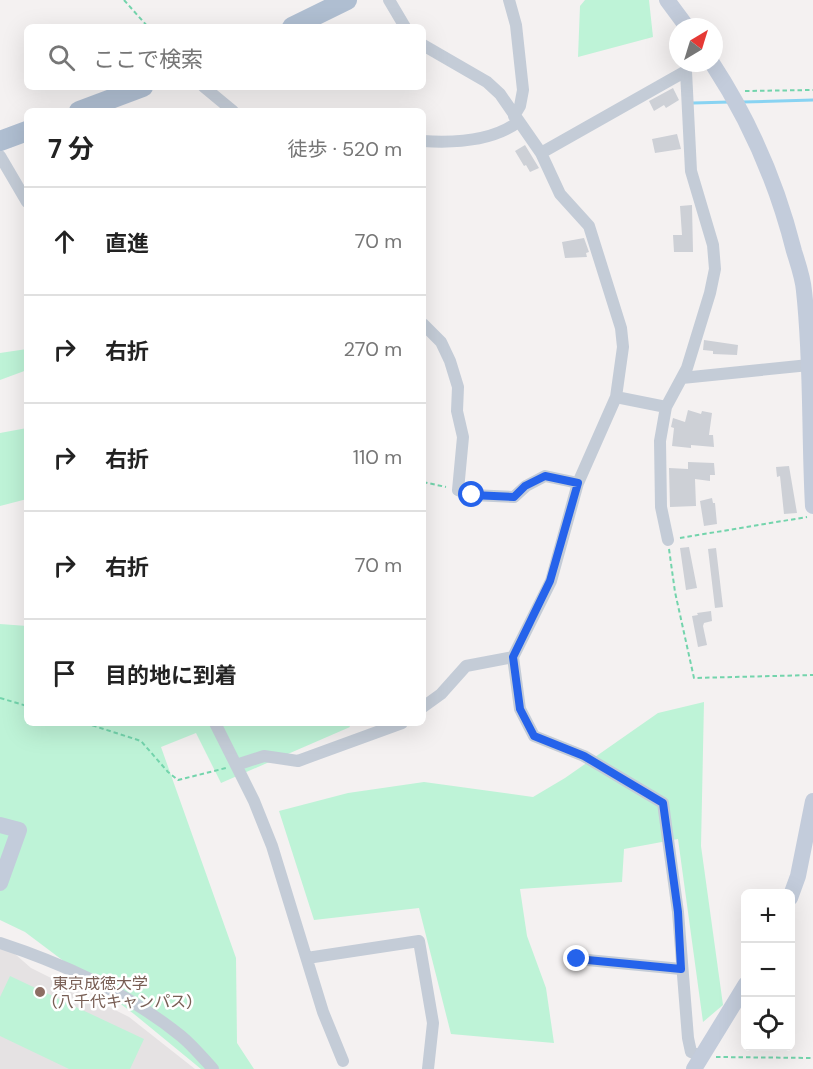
<!DOCTYPE html>
<html lang="ja">
<head>
<meta charset="utf-8">
<style>
	body { margin:0; font-family:"DM Sans","Noto Sans JP",sans-serif; background:#f2f2f2; color:#222 }
	.controls { position:absolute; right:18px; bottom:18px; display:grid; overflow:hidden; border-radius:9px; box-shadow:0 6px 24px #0002 }
	.controls button { width:54px; height:54px; display:grid; place-items:center; padding:0; border:0; border-bottom:2px solid #e0e0e0; background:#fff; color:#222; font:30px sans-serif }
	.compass { position:absolute; left:669px; top:18px; width:54px; height:54px; border-radius:50%; background:#fff; box-shadow:0 6px 24px #0002; rotate:38deg }
	.stop { position:absolute; width:18px; height:18px; margin:-14px; border:4px solid #2563eb; border-radius:50%; background:#fff }
	.stop.end { background:#2563eb; border-color:#fff; box-shadow:0 2px 6px #0008 }
	.list { margin:0; padding:0; list-style:none }
	h2 { display:flex; justify-content:space-between; align-items:center; height:78px; margin:0; padding:0 24px; font-size:26px }
	h2 small { font-size:20px; font-weight:400; color:#767676 }
	.list li { display:grid; grid-template-columns:39px 1fr auto; gap:18px; align-items:center; box-sizing:border-box; height:108px; padding:0 24px; border-top:2px solid #e0e0e0 }
	.list b { display:block; font-size:22px; white-space:nowrap }
	.list em { font-size:20px; font-style:normal; color:#767676 }
	.icon { flex:none; width:33px; height:33px; fill:none; stroke:currentColor; stroke-width:2; stroke-linecap:round; stroke-linejoin:round }
	.map { position:relative; flex:none; width:813px; height:1069px; overflow:hidden }
	.search { position:absolute; background:#fff; box-shadow:0 6px 24px #0002; left:24px; top:24px; width:402px; height:66px; display:flex; align-items:center; gap:15px; box-sizing:border-box; padding:0 21px; border-radius:9px; color:#767676; font-size:22px }
	.panel { position:absolute; background:#fff; box-shadow:0 6px 24px #0002; left:24px; top:108px; width:402px; height:618px; border-radius:9px }
	.map>svg:first-child { display:block }
	.education { fill:#e5e2e3 }
	.green { fill:#bef3d7 }
	.lines { fill:none; stroke-linecap:round; stroke-linejoin:round }
	.stream { stroke:#88d3f2; stroke-width:3 }
	.building { fill:#cdd0d6 }
	.path { stroke:#73d4ac; stroke-width:2; stroke-dasharray:4.5 3; stroke-linecap:butt }
	.street { stroke:#c4ccd7; stroke-width:12 }
	.secondary { stroke:#c3ccdb; stroke-width:16 }
	.primary { stroke:#afbed1; stroke-width:20 }
	.route { stroke:#2563eb; stroke-width:8 }
	.education-dot { fill:#8d6e63; stroke:#fff; stroke-width:2 }
	.labels { text-anchor:middle; stroke-width:5; stroke-linejoin:round; paint-order:stroke }
	.education-label { font-size:16px; fill:#785e54; stroke:#fff; text-anchor:start }
</style>
</head>
<body>
<div class="map">
<svg width="813" height="1069" viewBox="0 0 813 1069">
	<rect width="100%" height="100%" fill="#f4f1f1"/>
	<path class="education" d="M0 941 31 968 129 1017 195 1069H0Z"/>
	<path class="green" d="M585 0H649L653 37 578 57 580 6Z
		M27 349V370L0 380V353Z
		M27 428V499L0 506V433Z
		M0 624 27 626V723H348L350 727 221 783 196 733 161 747 236 958 237 1043 254 1069H201L134 1014 25 932 0 920Z
		M704 702 701 846 723 1005 703 1022 678 839 624 849 622 882 520 889 527 936 546 988 554 1043 451 1034 419 908 314 920 279 811 348 793 424 782 533 797 565 778 658 713Z
		M10 976 144 1039 130 1069H69L0 1036V997Z"/>
	<g class="lines">
		<path class="stream" d="M743 102 813 100
			M693 103 730 102"/>
	</g>
	<path class="building" d="M673 88 679 100 666 108 664 105 654 111 649 101Z
		M677 134 681 149 655 153 652 139Z
		M525 145 539 168 530 172 526 165 524 166 515 151Z
		M692 205 693 252H674L673 235H682L680 206Z
		M584 238 589 252 586 253 587 257 565 258 562 242Z
		M704 340 738 345 737 355 713 354V351L703 350Z
		M688 410 701 414 702 411 712 413 709 435H713L714 447 691 445V448L672 446 674 428 671 427 673 418 685 422Z
		M688 462 714 463 715 475H710V481L695 479 696 506 670 507 669 468 688 469Z
		M789 466 797 513 784 514 780 476 777 477 776 467Z
		M712 498 713 503H715L717 524 704 526 700 501Z
		M689 547 697 588 686 590 680 548Z
		M716 548 723 607 715 608 708 549Z
		M711 611 712 621 704 623 703 626 707 645 698 647 692 616 698 615 697 613Z"/>
	<g class="lines">
		<path class="path" d="M124 0 148 27
			M745 91 813 90
			M423 482 446 487
			M680 538 807 517
			M669 549 675 592 694 678 813 675
			M0 698 27 706
			M85 723 141 741 168 772 178 780 226 768
			M716 1057 813 1058"/>
		<path class="street" d="M389 0 405 27
			M509 0 516 25 523 90 520 106 514 116
			M423 45 487 82 500 94 541 153 560 194 589 226 621 328 623 347 616 397 578 483 551 581 513 657 466 666 441 694 423 707
			M204 87 233 111
			M423 141C454 143 493 141 518 122
			M541 153 686 71 691 171 713 245 715 269 710 293 687 368 666 407 660 441 661 507 668 540
			M0 156 27 202
			M423 324 441 342 450 361 458 387 457 411 463 437 458 490 472 495 514 497 526 486 545 476 578 483
			M682 378 809 365
			M616 397 666 407
			M513 657 520 709 534 736 584 756 663 803 678 912 688 1038 691 1052 701 1056
			M215 723 236 765
			M0 943C64 964 128 993 181 1036 192 1045 203 1058 213 1069
			M307 958 419 941 433 1023 428 1069
			M577 959 681 969
			M343 1061 323 1012 272 846 254 801 236 765 264 756 298 761 402 723"/>
		<path class="secondary" d="M667 0 687 27
			M712 63C750 121 777 183 794 251 798 264 803 278 804 291 812 362 809 435 813 506
			M0 825 19 830 0 883
			M790 898 798 876 813 801
			M694 1069 746 984"/>
		<path class="primary" d="M292 27 347 0
			M79 111 143 87
			M0 141 27 131"/>
	</g>
	<g class="lines">
		<path class="route" d="M472 495 514 497 525 486 545 476 578 483 550 581 513 657 520 709 534 736 584 756 663 803 678 912 681 969 577 959"/>
	</g>
	<circle class="education-dot" cx="40" cy="992" r="6"/>
	<g class="labels">
		<g class="education-label">
			<text x="52" y="989">東京成徳大学<tspan x="52" dy="18">(八千代キャンパス)</tspan></text>
		</g>
	</g>
</svg>
<div class="controls">
<button>+</button>
<button>−</button>
<button><svg class="icon" aria-label="locate" viewBox="0 0 24 24"><circle cx="12" cy="12" r="6"/><path d="M12 2v4M12 18v4M2 12h4M18 12h4"/></svg></button>
</div>
<svg class="compass" viewBox="-18 -18 36 36"><path d="M0-13l5 13h-10z" fill="#e53935"/><path d="M0 13l5-13h-10z" fill="#767676"/></svg>
<div class="stop" style="left:472px;top:495px"></div>
<div class="stop end" style="left:577px;top:959px"></div>
<div class="search"><svg class="icon" aria-label="search" viewBox="0 0 24 24"><circle cx="10" cy="10" r="6"/><path d="M15 15l6 6"/></svg>ここで検索</div>
<section class="panel">
<h2>7 分<small>徒歩 · 520 m</small></h2>
<ul class="list">
<li><svg class="icon" aria-label="ahead" viewBox="0 0 24 24"><path d="M12 20V5M6 11l6-6 6 6"/></svg><div><b>直進</b></div><em>70 m</em></li>
<li><svg class="icon" aria-label="right" viewBox="0 0 24 24"><path d="M7 20v-9h11M14 6l5 5-5 5"/></svg><div><b>右折</b></div><em>270 m</em></li>
<li><svg class="icon" aria-label="right" viewBox="0 0 24 24"><path d="M7 20v-9h11M14 6l5 5-5 5"/></svg><div><b>右折</b></div><em>110 m</em></li>
<li><svg class="icon" aria-label="right" viewBox="0 0 24 24"><path d="M7 20v-9h11M14 6l5 5-5 5"/></svg><div><b>右折</b></div><em>70 m</em></li>
<li><svg class="icon" aria-label="arrive" viewBox="0 0 24 24"><path d="M6 21V4h12l-3 4 3 4H6"/></svg><div><b>目的地に到着</b></div></li>
</ul>
</section>
</div>
</body>
</html>
